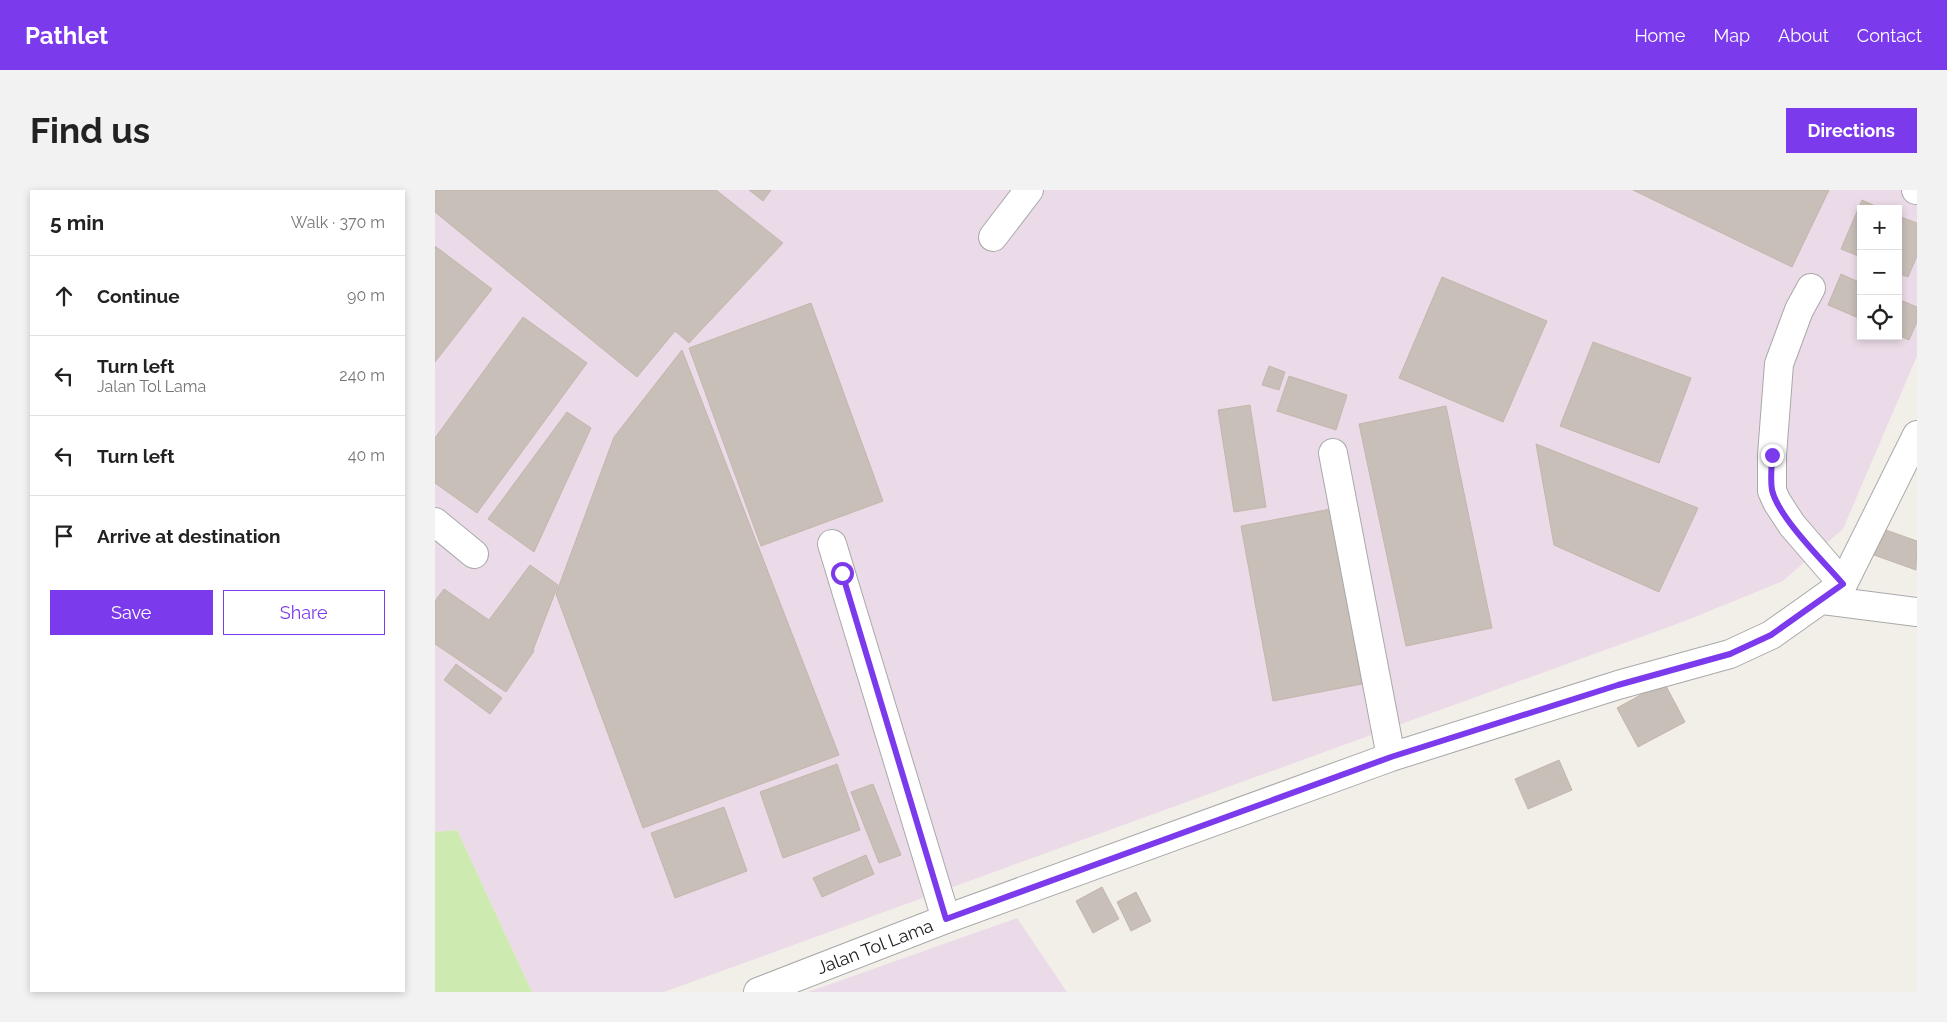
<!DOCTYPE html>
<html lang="en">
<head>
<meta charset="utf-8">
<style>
	body { margin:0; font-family:Raleway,sans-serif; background:#f2f2f2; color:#222 }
	.controls { position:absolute; right:15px; top:15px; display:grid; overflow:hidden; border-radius:0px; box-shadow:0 2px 8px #0003 }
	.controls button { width:45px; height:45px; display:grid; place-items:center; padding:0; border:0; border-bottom:1px solid #e0e0e0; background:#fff; color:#222; font:25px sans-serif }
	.stop { position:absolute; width:15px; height:15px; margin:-11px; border:4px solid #7c3aed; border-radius:50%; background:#fff }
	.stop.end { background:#7c3aed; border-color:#fff; box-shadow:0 1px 5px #0008 }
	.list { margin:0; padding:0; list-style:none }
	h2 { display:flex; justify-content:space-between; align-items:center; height:65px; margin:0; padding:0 20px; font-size:21px }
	h2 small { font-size:16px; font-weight:400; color:#767676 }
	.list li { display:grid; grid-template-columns:32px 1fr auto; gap:15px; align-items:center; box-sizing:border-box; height:80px; padding:0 20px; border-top:1px solid #e0e0e0 }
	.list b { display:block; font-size:19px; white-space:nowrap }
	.list p { margin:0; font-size:16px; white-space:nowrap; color:#767676 }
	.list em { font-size:16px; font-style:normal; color:#767676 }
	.actions { display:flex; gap:10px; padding:15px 20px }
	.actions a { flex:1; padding:11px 0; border:1px solid #7c3aed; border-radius:0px; text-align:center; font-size:18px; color:#7c3aed }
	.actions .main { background:#7c3aed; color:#fff }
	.icon { flex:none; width:28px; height:28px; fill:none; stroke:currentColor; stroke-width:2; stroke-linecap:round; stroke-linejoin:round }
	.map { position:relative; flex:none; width:1482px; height:802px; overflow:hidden; border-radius:0px }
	header { display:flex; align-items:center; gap:30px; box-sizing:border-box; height:70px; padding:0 25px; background:#7c3aed; color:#fff }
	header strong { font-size:24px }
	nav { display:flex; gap:28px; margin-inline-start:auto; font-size:18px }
	.intro { display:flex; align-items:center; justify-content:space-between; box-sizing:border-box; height:120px; padding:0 30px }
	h1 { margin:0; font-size:35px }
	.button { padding:12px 22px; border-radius:0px; background:#7c3aed; color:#fff; font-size:18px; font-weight:700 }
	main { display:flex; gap:30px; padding:0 30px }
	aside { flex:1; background:#fff; border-radius:0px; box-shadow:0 2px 8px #0003 }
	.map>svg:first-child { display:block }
	.industrial { fill:#ebdbe8; fill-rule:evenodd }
	.grass { fill:#cdebb0 }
	.building { fill:#c7bfb8; stroke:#c4b6ab }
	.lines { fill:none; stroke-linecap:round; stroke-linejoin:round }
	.minor-casing { stroke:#a9a9a9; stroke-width:30 }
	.minor { stroke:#fff; stroke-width:28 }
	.route { stroke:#7c3aed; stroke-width:6 }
	.labels { text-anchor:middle; stroke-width:4; stroke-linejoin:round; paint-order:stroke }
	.street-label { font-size:18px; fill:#222; stroke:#fff }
</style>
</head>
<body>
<header>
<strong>Pathlet</strong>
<nav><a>Home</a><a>Map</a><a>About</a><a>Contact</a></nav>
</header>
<div class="intro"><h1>Find us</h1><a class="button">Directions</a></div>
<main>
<aside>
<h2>5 min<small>Walk · 370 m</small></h2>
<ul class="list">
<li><svg class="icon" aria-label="ahead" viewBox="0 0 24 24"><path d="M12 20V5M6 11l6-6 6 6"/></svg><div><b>Continue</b></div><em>90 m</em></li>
<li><svg class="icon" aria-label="left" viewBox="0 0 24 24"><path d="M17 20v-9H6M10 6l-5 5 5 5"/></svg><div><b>Turn left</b><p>Jalan Tol Lama</p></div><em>240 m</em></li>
<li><svg class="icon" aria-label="left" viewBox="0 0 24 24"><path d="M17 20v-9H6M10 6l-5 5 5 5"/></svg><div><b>Turn left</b></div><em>40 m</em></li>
<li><svg class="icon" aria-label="arrive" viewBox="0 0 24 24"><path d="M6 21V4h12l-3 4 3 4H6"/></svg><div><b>Arrive at destination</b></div></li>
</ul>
<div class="actions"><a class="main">Save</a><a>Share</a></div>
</aside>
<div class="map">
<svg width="1482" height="802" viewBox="0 0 1482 802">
	<rect width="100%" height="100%" fill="#f2efe9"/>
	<path class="industrial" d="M0 0H1482V166L1408 339 1348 391 1250 431 229 802H97L22 640 0 642ZM1426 19H1463V146H1426Z
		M582 728 632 802H373Z"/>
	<path class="grass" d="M22 640 97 802H0V642Z"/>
	<path class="building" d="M0 0H281L348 53 254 153 240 141 202 187 0 22Z
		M314 0H336L328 11Z
		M1198 0H1394L1357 77Z
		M1427 10 1447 19H1426V67L1406 59Z
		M1463 26 1482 33V66L1473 87 1463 83Z
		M0 56 57 99 0 172Z
		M1406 84 1426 93V129L1393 115Z
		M1007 87 1112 131 1068 232 964 188Z
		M1463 109 1482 117V132L1474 150 1463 145Z
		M376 113 448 311 326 356 254 158Z
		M88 127 152 173 42 323 0 293V248Z
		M1158 152 1256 188 1224 273 1125 236Z
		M247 160 404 565 208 638 121 404 179 247Z
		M834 176 850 182 844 200 827 195Z
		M854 186 912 205 901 240 842 221Z
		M815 215 831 317 799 322 783 220Z
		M1011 216 1057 438 971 456 924 234Z
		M132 222 156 238 99 362 53 329Z
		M1101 254 1263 318 1224 402 1119 355Z
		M896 319 927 494 838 511 806 336Z
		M1448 339 1482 351 1481 380 1439 365Z
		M95 375 123 395 98 460 99 461 71 502 0 454V411L9 399 54 430Z
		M21 474 67 508 55 524 9 490Z
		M1229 492 1250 532 1203 557 1182 518Z
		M1124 570 1137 600 1093 619 1080 589Z
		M402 574 425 640 348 668 325 602Z
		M438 594 466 665 444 673 416 602Z
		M289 617 312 681 240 708 216 643Z
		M431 665 439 684 387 707 378 688Z
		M667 697 684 729 658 743 641 711Z
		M701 702 716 731 696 741 682 712Z"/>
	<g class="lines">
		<defs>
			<path id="minor" d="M1481 0H1482
				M558 47 594 0
				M1376 98 1364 120 1344 174 1337 265V301L1342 312 1357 335 1408 394
				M898 263 956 567
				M0 332 39 364
				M397 354 511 729
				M1388 410 1482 422
				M323 802 511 729 956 567 1183 495 1295 464 1336 445 1408 394 1482 245"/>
		</defs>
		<use href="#minor" class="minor-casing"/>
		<use href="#minor" class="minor"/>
	</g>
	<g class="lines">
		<path class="route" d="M407 383 511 729 956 567 1183 495 1295 464 1336 445 1408 394C1389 372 1343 327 1337 300 1335 289 1337 276 1337 265"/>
	</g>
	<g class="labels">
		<g class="street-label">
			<text transform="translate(440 757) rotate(-21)" y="6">Jalan Tol Lama</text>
		</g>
	</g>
</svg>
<div class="controls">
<button>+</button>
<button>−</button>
<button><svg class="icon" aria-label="locate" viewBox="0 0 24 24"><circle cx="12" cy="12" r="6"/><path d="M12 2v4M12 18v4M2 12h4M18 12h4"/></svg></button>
</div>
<div class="stop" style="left:407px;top:383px"></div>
<div class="stop end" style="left:1337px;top:265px"></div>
</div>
</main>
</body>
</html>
